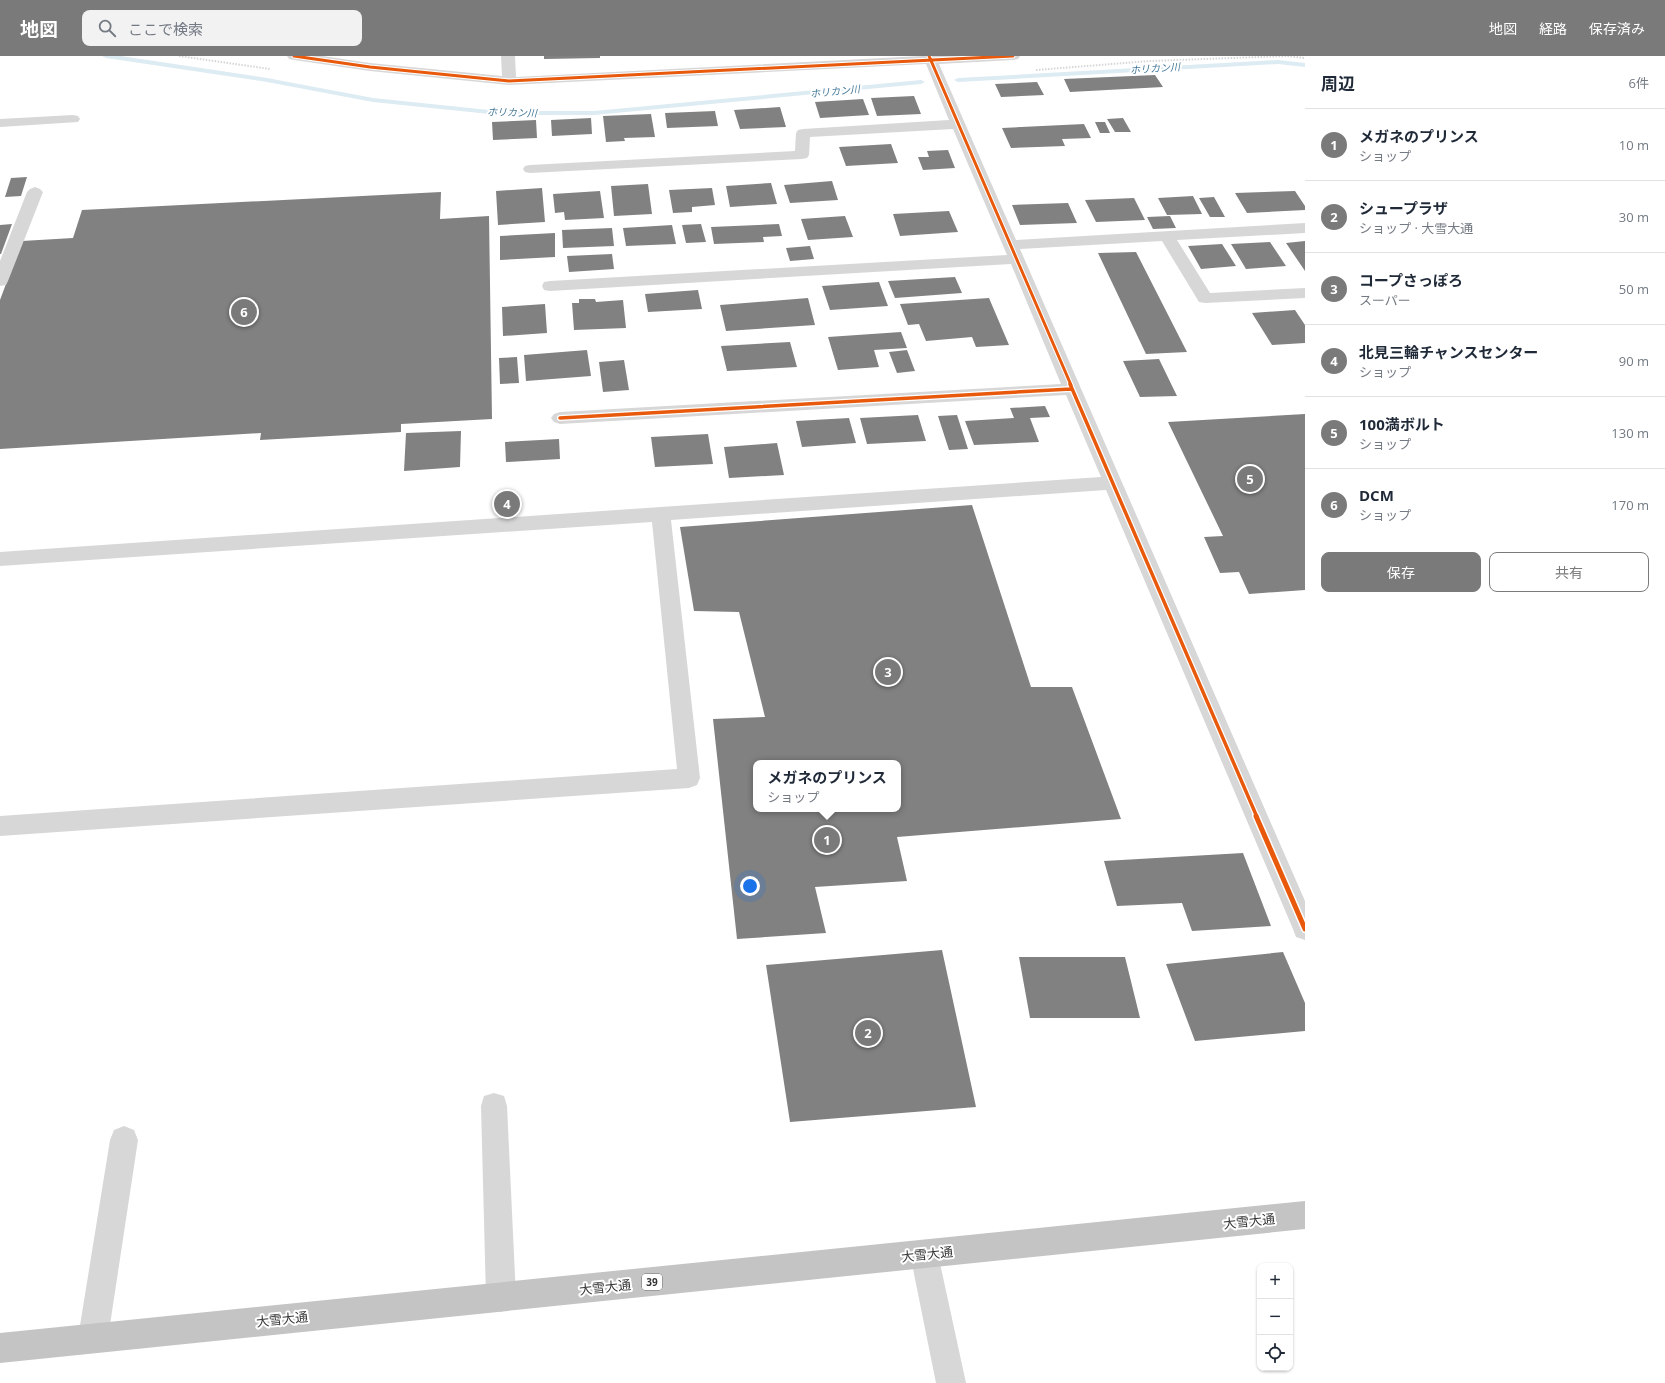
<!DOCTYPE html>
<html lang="ja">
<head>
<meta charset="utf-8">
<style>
	body { margin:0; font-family:"Open Sans","Noto Sans JP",sans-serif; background:#f2f2f3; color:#1f2937 }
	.controls { position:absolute; right:12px; bottom:12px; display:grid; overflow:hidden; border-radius:8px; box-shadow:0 1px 3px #0004 }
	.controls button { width:36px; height:36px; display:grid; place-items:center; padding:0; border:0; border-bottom:1px solid #e0e1e3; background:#fff; color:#1f2937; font:20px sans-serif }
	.you { position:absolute; left:750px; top:830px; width:14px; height:14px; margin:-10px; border:3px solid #fff; border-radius:50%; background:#1a73e8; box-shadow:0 0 0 6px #1a73e833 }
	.badge { display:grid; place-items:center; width:26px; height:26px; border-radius:50%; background:#7a7a7a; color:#fff; font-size:13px; font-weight:700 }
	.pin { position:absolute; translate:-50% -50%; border:2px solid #fff; box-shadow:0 1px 4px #0006 }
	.popup { position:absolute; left:753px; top:704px; width:148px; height:52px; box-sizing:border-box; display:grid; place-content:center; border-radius:8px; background:#fff; filter:drop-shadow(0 1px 3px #0005); font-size:13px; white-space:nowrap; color:#747a83 }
	.popup b { font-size:15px; color:#1f2937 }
	.popup::after { content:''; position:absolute; left:50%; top:100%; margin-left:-8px; border:8px solid transparent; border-top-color:#fff }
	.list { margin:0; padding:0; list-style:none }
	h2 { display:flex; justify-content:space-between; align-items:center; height:52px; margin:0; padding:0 16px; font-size:17px }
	h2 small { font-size:13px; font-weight:400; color:#747a83 }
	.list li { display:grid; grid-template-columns:26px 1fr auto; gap:12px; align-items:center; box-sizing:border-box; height:72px; padding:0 16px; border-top:1px solid #e0e1e3 }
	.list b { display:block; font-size:15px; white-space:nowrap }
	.list p { margin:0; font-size:13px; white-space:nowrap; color:#747a83 }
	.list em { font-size:13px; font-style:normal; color:#747a83 }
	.actions { display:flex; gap:8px; padding:12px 16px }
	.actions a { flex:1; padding:9px 0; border:1px solid #7a7a7a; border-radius:8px; text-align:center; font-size:14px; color:#7a7a7a }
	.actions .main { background:#7a7a7a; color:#fff }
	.icon { flex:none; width:22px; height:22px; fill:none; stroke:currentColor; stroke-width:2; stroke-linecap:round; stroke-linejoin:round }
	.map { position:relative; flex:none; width:1305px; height:1327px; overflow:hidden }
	header { display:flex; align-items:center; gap:24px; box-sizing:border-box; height:56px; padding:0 20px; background:#7a7a7a; color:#fff }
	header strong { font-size:19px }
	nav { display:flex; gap:22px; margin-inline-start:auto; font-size:14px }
	.search { width:280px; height:36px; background:#f2f2f3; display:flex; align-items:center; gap:10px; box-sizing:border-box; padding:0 14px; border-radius:8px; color:#747a83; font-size:15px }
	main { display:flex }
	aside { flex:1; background:#fff }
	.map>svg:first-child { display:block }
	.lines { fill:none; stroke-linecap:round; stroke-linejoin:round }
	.stream { fill:#ddebf3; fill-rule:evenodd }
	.building { fill:#818181; fill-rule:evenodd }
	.path { stroke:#d6d6d6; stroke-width:2; stroke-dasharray:1.5 1.5; stroke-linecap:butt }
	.minor { fill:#d7d7d7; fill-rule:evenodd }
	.highway { fill:#c4c4c4; fill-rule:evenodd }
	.cycleway-far2-casing { stroke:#fff; stroke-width:5 }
	.cycleway-far1-casing { stroke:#fff; stroke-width:6 }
	.cycleway-casing { stroke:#fff; stroke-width:8 }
	.cycleway-far2 { stroke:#e8590c; stroke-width:3 }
	.cycleway-far1 { stroke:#e8590c; stroke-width:3.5 }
	.cycleway { stroke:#e8590c; stroke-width:5 }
	.labels { text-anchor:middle; stroke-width:4; stroke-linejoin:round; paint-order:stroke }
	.far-water-label { font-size:10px; font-style:italic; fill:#3f7597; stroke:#fff }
	.shield { fill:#fff; stroke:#707070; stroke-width:1 }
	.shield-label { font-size:10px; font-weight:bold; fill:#333 }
	.near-street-label { font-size:13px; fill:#333; stroke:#fff }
</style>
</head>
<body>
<header>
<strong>地図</strong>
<div class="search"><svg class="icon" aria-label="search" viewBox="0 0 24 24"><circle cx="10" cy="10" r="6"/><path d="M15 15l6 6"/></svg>ここで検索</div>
<nav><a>地図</a><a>経路</a><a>保存済み</a></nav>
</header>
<main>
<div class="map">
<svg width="1305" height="1327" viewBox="0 0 1305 1327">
	<rect width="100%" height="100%" fill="#fff"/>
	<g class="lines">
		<path class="stream" d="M102 0H121L267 22 373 42 499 55H594L921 24 925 26 921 28 594 59H499L373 46 267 26 106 2Z
			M1278 4 1305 7V11L1278 8 958 26 954 24 958 22Z"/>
	</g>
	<path class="building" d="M544 0H600V2L544 3Z
		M1155 19 1163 31 1070 36 1064 23Z
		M1037 26 1044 39 1001 41 995 28Z
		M914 40 921 58 877 60 871 42Z
		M863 43 869 59 820 62 815 46Z
		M780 51 786 71 740 73 734 54Z
		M715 55 718 70 667 72 665 57Z
		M651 58 655 81 624 82 625 85 606 86 603 60Z
		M591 62 592 78 552 80 551 64Z
		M1123 62 1131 76H1115L1107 63Z
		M536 64 537 82 493 84 492 66Z
		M1095 66H1105L1110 77H1100Z
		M1084 68 1091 82 1062 83 1065 90 1011 92 1002 72Z
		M891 88 898 107 846 110 839 91Z
		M948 94 955 112 923 114 918 101H929L927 95Z
		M27 121 21 140 5 141 11 122Z
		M832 125 838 144 790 147 784 129Z
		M771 127 777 148 730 151 726 130Z
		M648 128 652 158 614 160 611 130Z
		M542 132 545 166 498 169 496 135Z
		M712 132 715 149 692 151V156L673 157 669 134Z
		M600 135 604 162 565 164 564 156 555 157 553 138Z
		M1295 135 1305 150V154L1247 157 1235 137Z
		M441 136 440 163 489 160 492 363 401 368V376L260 384 261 377 0 393V244L22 185 73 182 82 154Z
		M1193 140 1202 158 1167 159 1158 142Z
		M1214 141 1225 161H1210L1199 142Z
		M1134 142 1145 164 1096 166 1085 144Z
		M1068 147 1077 167 1020 169 1012 149Z
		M949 155 958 176 900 180 893 158Z
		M845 160 853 181 808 184 801 163Z
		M1170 160 1176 172 1153 173 1147 161Z
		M12 168 1 198H0V169Z
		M701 168 706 186 686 187 682 169Z
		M779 168 782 180 763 181 764 186 714 188 711 171Z
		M672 169 676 188 626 190 623 172Z
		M612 172 614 190 563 192 562 174Z
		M555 177V201L500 204V180Z
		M1305 185V215L1286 187Z
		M1270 186 1286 210 1246 213 1231 188Z
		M1222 188 1236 210 1201 213 1188 190Z
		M810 190 814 203 790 205 786 192Z
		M1136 196 1187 296 1146 298 1098 197Z
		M612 198 614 213 569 216 567 200Z
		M955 221 962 237 895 242 888 225Z
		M879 226 888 250 830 254 822 230Z
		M698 234 702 253 648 256 645 238Z
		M808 242 815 269 726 275 720 249Z
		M989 242 1009 289 976 291 972 281 926 285 919 268 908 269 900 248Z
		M579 243H595L596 246 623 244 626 272 574 274 572 247H579Z
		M545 248 547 277 503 280 502 251Z
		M1295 254 1305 269V287L1272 289 1252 257Z
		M901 276 907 292 874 294 879 311 838 314 828 281Z
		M790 286 797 311 727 315 721 290Z
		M587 294 591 320 526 325 524 299Z
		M907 294 915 315 897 317 889 296Z
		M517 301 519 327 500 328 499 302Z
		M1159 303 1177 340 1140 341 1123 305Z
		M624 304 629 334 603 336 599 306Z
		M1045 350 1050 361 1030 362 1039 386 974 389 965 365 1014 362 1010 352Z
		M1305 358V534L1249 538 1239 516 1220 517 1204 481 1223 480 1168 366Z
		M918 359 926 385 867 388 860 362Z
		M957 359 968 393 949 394 938 360Z
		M849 362 856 387 802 391 796 365Z
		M461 375 460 411 404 415 406 377Z
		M708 378 713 408 655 411 651 381Z
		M559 383 560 403 506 406 505 386Z
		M777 387 784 419 729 422 724 391Z
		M501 443H513V453H500Z
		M972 449 1031 631H1072L1121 763 897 781 907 825 815 831 826 877 737 883 713 663 765 661 739 556 694 555 680 471ZM756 707H898V753H756Z
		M1243 797 1271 870 1192 875 1182 847 1117 850 1104 805Z
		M942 894 976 1051 790 1066 766 909Z
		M1283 896 1305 947V975L1195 985 1166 908Z
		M1019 901H1125L1140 962H1030Z"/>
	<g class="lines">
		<path class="path" d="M179 0 270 13
			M1036 14 1150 5 1287 0 1305 2"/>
		<path class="minor" d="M287 0H322L370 7 502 20 501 0H515L516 21 922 0H1020L1018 3 1013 4 939 8 1016 184 1305 167V177L1177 184 1210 237 1305 232V242L1205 247 1199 246 1162 185 1020 193 1305 845V884L1296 881 1293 873 1106 434 671 464 700 722 697 729 689 732 0 780V760L677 713 652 466 0 510V496L1101 421 1066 339 560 368 554 366 551 362 554 358 560 356 1061 328 1011 208 550 235 544 234 542 230 544 226 550 225 1007 199 953 73 810 81 809 99 807 102 802 103 530 117 525 116 523 113 525 110 530 109 795 95 796 77 798 74 803 73 949 64 926 8 509 29 370 15 294 4 289 3Z
			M73 59 78 60 80 63 78 66 0 71V63Z
			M35 131 40 133 43 136 8 225 6 229 0 230V205L27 136 30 133Z
			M494 1037 504 1040 507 1050 516 1241 511 1251 501 1256 491 1251 486 1241 481 1050 484 1040Z
			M124 1070 134 1074 138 1084 108 1282 104 1293 93 1297 82 1293 78 1282 110 1084 114 1074Z
			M924 1184 934 1188 938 1198 966 1327H936L910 1198 914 1188Z"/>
		<path class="highway" d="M1305 1145V1173L0 1307V1277Z"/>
		<defs>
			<path id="cycleway-far2" d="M294 0 370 11 509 25 1013 0
				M929 0 1071 329"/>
			<path id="cycleway-far1" d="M1070 328 1257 761
				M560 362 1071 333"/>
			<path id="cycleway" d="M1256 760 1305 873"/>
		</defs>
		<use href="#cycleway-far2" class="cycleway-far2-casing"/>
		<use href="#cycleway-far1" class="cycleway-far1-casing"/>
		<use href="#cycleway" class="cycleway-casing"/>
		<use href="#cycleway-far2" class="cycleway-far2"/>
		<use href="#cycleway-far1" class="cycleway-far1"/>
		<use href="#cycleway" class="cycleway"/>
	</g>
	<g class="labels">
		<g class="far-water-label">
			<text transform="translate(1155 12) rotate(-4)" y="4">ホリカン川</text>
			<text transform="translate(835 35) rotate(-6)" y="4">ホリカン川</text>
			<text transform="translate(512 56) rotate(2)" y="4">ホリカン川</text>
		</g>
		<rect class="shield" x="642" y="1218" width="20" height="16" rx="3"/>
		<g class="shield-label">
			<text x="652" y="1230">39</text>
		</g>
		<g class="near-street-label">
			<text transform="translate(1249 1165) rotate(-6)" y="5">大雪大通</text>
			<text transform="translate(927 1198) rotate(-6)" y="5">大雪大通</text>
			<text transform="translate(605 1231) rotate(-6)" y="5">大雪大通</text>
			<text transform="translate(282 1263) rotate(-6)" y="5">大雪大通</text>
		</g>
	</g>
</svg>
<div class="controls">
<button>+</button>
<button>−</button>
<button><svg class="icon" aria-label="locate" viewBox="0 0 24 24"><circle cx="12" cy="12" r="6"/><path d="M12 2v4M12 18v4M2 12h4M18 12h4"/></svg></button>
</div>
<div class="you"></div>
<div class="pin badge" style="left:827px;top:784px">1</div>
<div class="popup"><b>メガネのプリンス</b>ショップ</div>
<div class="pin badge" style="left:868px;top:977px">2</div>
<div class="pin badge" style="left:888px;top:616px">3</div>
<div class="pin badge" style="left:507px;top:448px">4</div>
<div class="pin badge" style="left:1250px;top:423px">5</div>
<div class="pin badge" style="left:244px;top:256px">6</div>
</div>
<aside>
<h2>周辺<small>6件</small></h2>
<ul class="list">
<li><span class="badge">1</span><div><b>メガネのプリンス</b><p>ショップ</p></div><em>10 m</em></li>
<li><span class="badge">2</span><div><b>シュープラザ</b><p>ショップ · 大雪大通</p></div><em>30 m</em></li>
<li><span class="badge">3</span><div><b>コープさっぽろ</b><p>スーパー</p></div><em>50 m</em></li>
<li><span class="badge">4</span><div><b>北見三輪チャンスセンター</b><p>ショップ</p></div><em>90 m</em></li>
<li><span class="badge">5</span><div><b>100満ボルト</b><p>ショップ</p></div><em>130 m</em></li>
<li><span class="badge">6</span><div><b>DCM</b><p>ショップ</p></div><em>170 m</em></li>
</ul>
<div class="actions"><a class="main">保存</a><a>共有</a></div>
</aside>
</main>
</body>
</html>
